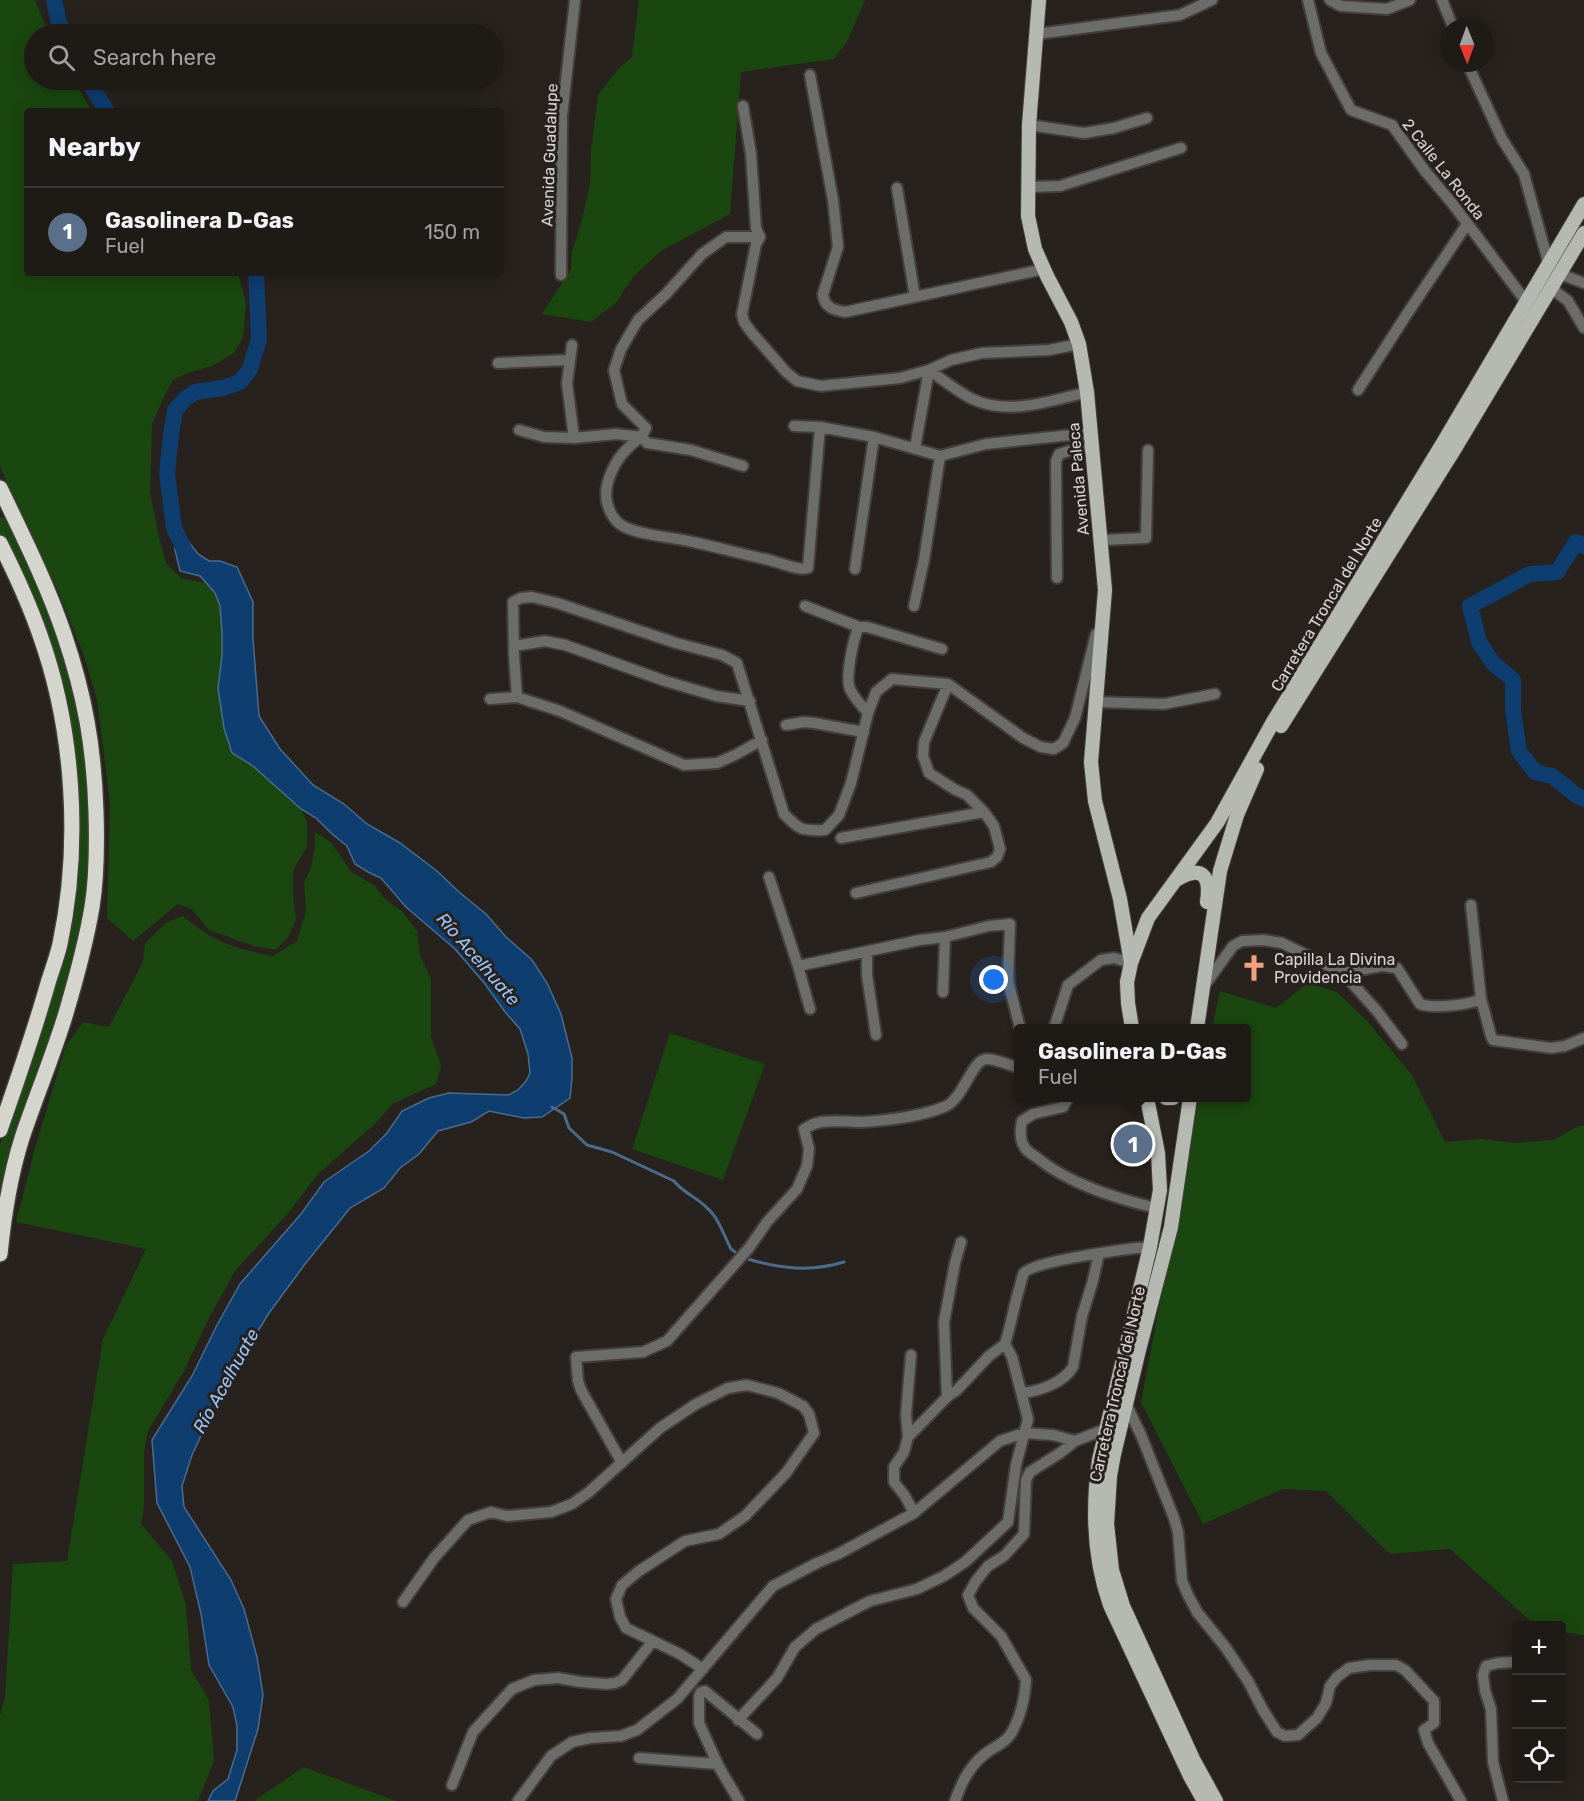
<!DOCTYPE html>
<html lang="en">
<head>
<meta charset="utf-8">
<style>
	body { margin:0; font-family:Rubik,sans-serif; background:#26231f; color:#f1f3f6 }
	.controls { position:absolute; right:18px; bottom:18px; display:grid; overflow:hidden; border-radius:6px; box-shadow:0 3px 15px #0003 }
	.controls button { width:54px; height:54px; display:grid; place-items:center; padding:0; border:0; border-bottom:2px solid #3c3835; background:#1e1a16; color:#f1f3f6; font:30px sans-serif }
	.compass { position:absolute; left:1440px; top:18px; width:54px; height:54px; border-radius:50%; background:#1e1a16; box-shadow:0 3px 15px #0003; rotate:179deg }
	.you { position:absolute; left:994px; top:980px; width:21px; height:21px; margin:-15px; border:4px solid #fff; border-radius:50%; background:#1a73e8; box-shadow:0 0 0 9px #1a73e833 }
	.badge { display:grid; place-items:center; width:39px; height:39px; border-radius:50%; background:#1a73e8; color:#fff; font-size:20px; font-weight:700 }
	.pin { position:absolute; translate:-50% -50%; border:3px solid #fff; box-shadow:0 2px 6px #0006 }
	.popup { position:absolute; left:1014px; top:1024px; width:237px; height:78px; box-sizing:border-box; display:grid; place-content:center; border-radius:6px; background:#1e1a16; filter:drop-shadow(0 2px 4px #0005); font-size:20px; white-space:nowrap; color:#a1a1a1 }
	.popup b { font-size:22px; color:#f1f3f6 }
	.popup::after { content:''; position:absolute; left:50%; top:100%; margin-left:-12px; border:12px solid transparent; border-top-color:#1e1a16 }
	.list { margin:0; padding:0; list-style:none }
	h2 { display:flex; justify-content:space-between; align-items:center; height:78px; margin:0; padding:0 24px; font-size:26px }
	h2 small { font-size:20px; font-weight:400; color:#a1a1a1 }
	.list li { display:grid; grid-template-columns:39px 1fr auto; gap:18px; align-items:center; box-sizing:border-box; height:90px; padding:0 24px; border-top:2px solid #3c3835 }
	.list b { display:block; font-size:22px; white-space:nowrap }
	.list p { margin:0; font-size:20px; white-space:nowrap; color:#a1a1a1 }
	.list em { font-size:20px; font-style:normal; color:#a1a1a1 }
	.icon { flex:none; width:33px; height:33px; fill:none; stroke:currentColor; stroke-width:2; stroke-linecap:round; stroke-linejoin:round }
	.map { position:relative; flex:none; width:1584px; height:1801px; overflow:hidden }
	.search { position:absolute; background:#1e1a16; box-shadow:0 3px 15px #0003; left:24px; top:24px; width:480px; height:66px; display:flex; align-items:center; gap:15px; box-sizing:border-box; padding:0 21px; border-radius:33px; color:#a1a1a1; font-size:22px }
	.panel { position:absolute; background:#1e1a16; box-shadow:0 3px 15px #0003; left:24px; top:108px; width:480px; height:168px; border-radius:6px }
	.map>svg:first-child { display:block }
	.green { fill:#1a460f }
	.water { fill:#0e3d6f; stroke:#4b6b8d; stroke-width:1.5 }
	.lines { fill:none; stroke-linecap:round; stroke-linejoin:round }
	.stream { stroke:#4b6b8d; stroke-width:3 }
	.river { stroke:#0e3d6f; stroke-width:16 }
	.minor-casing { stroke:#443f3b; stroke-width:14 }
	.major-casing { stroke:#443f3b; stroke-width:16 }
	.highway-casing { stroke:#443f3b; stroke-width:18 }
	.minor { stroke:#6c6d6a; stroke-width:10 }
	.major { stroke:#b6b8b2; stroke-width:14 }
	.highway { stroke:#d4d6ce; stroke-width:15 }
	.labels { text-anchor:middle; stroke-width:6; stroke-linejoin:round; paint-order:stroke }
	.street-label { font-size:16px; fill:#d9d5d3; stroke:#28221e }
	.poi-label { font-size:16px; fill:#d9d5d3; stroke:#28221e; text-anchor:start }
	.water-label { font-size:18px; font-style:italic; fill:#97c4fc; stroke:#28221e }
</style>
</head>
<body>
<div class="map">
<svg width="1584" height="1801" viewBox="0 0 1584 1801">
	<rect width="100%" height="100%" fill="#28221e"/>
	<path class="green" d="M0 0H35L49 34H34V80H73L92 111H27V273H238L246 303 243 338 233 354 212 366 190 372 173 380 163 399 152 424 150 492 159 537 166 563 181 578 205 583 215 593 220 606 222 633V656L218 688 231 753 253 766 301 809 307 822V847L293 870V896L296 920 288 937 276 950 254 946 209 930 192 909 178 904 133 941 107 918 110 802 97 700 84 656 58 591 16 505 0 466Z
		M639 0H865L847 42 834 59 741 72 730 214 661 251 636 274 626 287 617 302 591 322 542 314 571 269 572 252 582 220 590 184 591 150 598 95 619 68 632 57Z
		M4 517 8 519 52 617 75 689 87 752 91 846 85 911 56 1018 7 1162 0 1200V1145L47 1006 77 818 30 597 0 534V518Z
		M315 832 331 842 351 872 374 885 386 900 402 911 417 931 420 955 431 979V1037L441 1065 436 1084 392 1104 377 1122 317 1175 290 1211 235 1271 210 1316 184 1371 148 1431 144 1453V1507L141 1524 172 1561 186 1605 191 1670 209 1700 214 1761 198 1801H0V1716L5 1697 13 1564 67 1561 103 1339 146 1249 16 1222 35 1148 66 1045 83 1022 109 1027 143 962 145 944 166 923 183 916C214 942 233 948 273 956L297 941 306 911 304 883 311 867 315 846Z
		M1308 983 1337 992 1368 1022 1412 1075 1445 1142 1481 1139 1514 1143 1553 1140 1579 1126H1584V1635L1562 1632V1626L1535 1625 1450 1549 1390 1554 1326 1491 1283 1489 1203 1524 1141 1402 1199 1098H1247V1028H1212L1220 991 1276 1008Z
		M670 1033 765 1064 723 1180 632 1149Z
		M304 1767 396 1801H254Z"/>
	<path class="water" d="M174 528 188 541 198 554 209 561H220L237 567 253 602V639L259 716 280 749 313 785 344 804 367 824 400 843 437 871 459 892 486 914 506 937 532 960 547 983 561 1014 572 1058V1078L570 1098 542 1117 524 1118 489 1111 471 1122 438 1131 419 1154 400 1168 384 1188 350 1208 305 1264 269 1313 225 1385 192 1455 182 1486 184 1507 231 1580 244 1609 257 1657 263 1695 258 1729 235 1801H208L213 1791 228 1779 237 1750V1726L233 1707 209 1665 201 1614 190 1567 157 1503 152 1440 192 1376 217 1325 240 1284 301 1214 324 1182 369 1151 387 1133 402 1111 429 1098 449 1093 508 1095 518 1090 526 1081 530 1073 528 1054 520 1029 505 1012 485 984 455 949 406 907 381 878 368 872 355 864 347 846 331 833 316 818 301 809 253 766 232 753 224 728 218 688 222 656V633L220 606 215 593 200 576 180 571 175 550Z"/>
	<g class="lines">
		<path class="stream" d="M552 1107 564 1114 569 1128 587 1145 612 1152 674 1181C683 1193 697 1197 707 1208 719 1218 724 1236 731 1249L735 1252
			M748 1259C781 1269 811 1272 844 1262"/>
		<path class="river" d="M54 0 59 23 65 34
			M87 80 107 111
			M1584 546 1576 542 1557 572 1530 574 1470 606 1479 642 1493 663 1513 680V710L1519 751 1535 772 1552 776 1576 795 1584 799
			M184 549 174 528 167 473 171 435 175 410 186 398 195 392 223 388 240 382 250 369 259 339 256 273"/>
		<defs>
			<path id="minor" d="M1308 0 1321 53 1351 110 1392 125 1425 171 1452 203 1527 303
				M1330 0 1341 6 1387 9 1410 0
				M1442 0 1453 27
				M1037 34 1180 15 1212 0
				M1467 63 1502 139 1524 174 1549 265
				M810 75 833 200 838 247 823 294C824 307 833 310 845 312L1044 269
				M743 106 751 154 756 228 760 237 756 244 742 314 744 322 752 333 786 372 797 381 821 386 900 378 929 370 951 360 982 353 1049 350 1079 344
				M1029 125 1084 133 1114 128 1147 118
				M1028 187 1060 186 1181 148
				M897 188 915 297
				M760 237H726L702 254 666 294 638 320 621 349 614 370 622 404 646 428C641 440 636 439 628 448 615 460 603 484 607 502 609 511 614 520 621 525 637 535 673 537 693 542 717 547 741 554 765 559 776 561 801 572 808 568L820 427
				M1560 274 1584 283
				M561 275 562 116 575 0
				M1551 288 1568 301 1584 328
				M572 345 567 383 574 438
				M498 363 569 360
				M1358 390 1407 314 1467 224
				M794 426 820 427 874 437 940 456 986 444 1090 433
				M519 430 544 437 574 438 616 434 642 437 647 443 691 450 743 466
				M915 448 929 370C943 380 957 391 972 399 1009 416 1050 401 1087 392
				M1101 540 1146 538 1148 450
				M855 569 874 437
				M1057 578 1056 461 1059 454 1075 449 1092 448
				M805 606 859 627
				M914 606 924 560 940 456
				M514 646 545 641 565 645 665 681 716 696 750 701
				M517 697 514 655 513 602 521 598 532 597 557 603 676 643 722 655 737 663 784 814C800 830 801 831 825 830L839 815 851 783 868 713 876 692 892 679 948 684 1023 738 1041 747 1054 749 1063 743 1075 718 1096 634
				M490 699 517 697 560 711 684 765 717 763 735 755 762 740
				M1096 702 1164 704 1215 694
				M868 713C862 706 854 698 850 689 845 679 853 638 859 627H867L942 649
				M786 725 804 722 814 723 864 732
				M841 838 984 812
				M769 877 798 966 920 940 945 937 989 926 1010 924 1008 981 1020 1028
				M856 893 991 862 997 857 1000 849 994 826 984 812 967 795 954 789 929 773 923 756 924 742 948 684
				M867 952V975L876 1035
				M798 966 810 1009
				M1343 973 1382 966 1397 968 1420 1004C1434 1009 1468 1005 1481 999L1471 905
				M1204 986 1233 946 1242 941 1263 940 1282 943 1343 973 1377 1011 1402 1044
				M943 992 945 937
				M1481 999 1491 1036 1493 1040 1551 1048 1565 1046 1584 1038
				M1054 1028 1068 985 1101 960 1114 958 1131 963
				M1068 1098 1063 1107 1033 1114 1022 1121C1020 1130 1020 1141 1025 1148 1028 1152 1033 1155 1036 1157 1069 1184 1115 1198 1156 1208
				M1022 1393C1040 1391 1063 1383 1073 1367L1082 1316 1092 1284 1099 1254
				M947 1397 944 1322 955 1263 961 1242
				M1126 1404 1141 1435 1174 1518 1178 1532 1182 1581 1188 1595 1197 1612 1226 1648 1248 1681 1263 1710 1277 1732 1285 1736 1298 1735 1317 1718 1326 1703 1330 1686 1337 1677 1349 1668 1370 1665H1396L1405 1670 1434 1701V1723L1424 1730 1428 1743 1461 1801
				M908 1437 906 1415 911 1355
				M622 1463 581 1390 578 1381 576 1357 643 1352 667 1341 749 1248 767 1222 797 1189 807 1166 809 1149 804 1129C809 1126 815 1123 821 1122 834 1120 849 1122 863 1122 889 1120 919 1117 944 1107 964 1100 972 1057 988 1059 998 1060 1010 1065 1019 1068
				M914 1513 905 1496 894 1482V1467L904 1452 908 1437 947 1397 957 1390 989 1356 1005 1344
				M403 1602 434 1558 468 1520 491 1512 507 1516 551 1512 572 1504 589 1492 660 1428 696 1404 728 1388 747 1385 778 1393 803 1406 809 1414 814 1433 786 1473 745 1516 719 1534 685 1541 639 1571 622 1585 616 1599 620 1617 626 1628 680 1654 703 1669
				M738 1720 777 1678 795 1647 816 1629 870 1601 917 1589 944 1576 965 1562 1008 1522 1016 1465 1028 1419 1012 1357 1005 1344C1011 1325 1014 1305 1020 1286 1021 1282 1022 1276 1024 1273 1032 1261 1132 1248 1150 1247
				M639 1758 717 1764
				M452 1785 473 1732 512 1689 534 1680 558 1678 581 1682 606 1684 615 1683 622 1680 652 1642
				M518 1801 551 1756 572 1742 590 1738 621 1736 637 1730 677 1699 773 1586 817 1563 838 1554 914 1513 1000 1441 1024 1433 1053 1435 1075 1441
				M739 1801 719 1767 699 1723V1696L701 1692 705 1691 757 1734
				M955 1801C962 1781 971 1763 989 1751 998 1745 1008 1741 1013 1730 1021 1715 1025 1696 1026 1680L1001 1636 973 1608 968 1595 976 1581 988 1566 1004 1556 1024 1534 1026 1480 1030 1472 1060 1453 1075 1441 1106 1429
				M1503 1801 1493 1762 1491 1709 1485 1691 1483 1675 1486 1666 1498 1663 1516 1662"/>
			<path id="major" d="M1039 0 1029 125 1028 216 1035 249 1047 276 1071 322 1079 344 1087 392 1105 590 1091 762 1095 801 1120 899 1131 963
				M1281 726 1454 450 1584 233
				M1176 880C1201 865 1211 874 1207 902
				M1132 1028 1128 1003 1127 982 1131 963 1148 918 1217 823 1273 722 1443 443 1584 204
				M1197 1028 1220 871 1237 815 1257 769
				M1147 1098 1158 1153 1160 1190 1150 1247 1099 1460C1092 1509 1093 1557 1110 1605L1190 1776 1204 1801
				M1166 1098H1173
				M1190 1098 1171 1227 1139 1350 1114 1454 1110 1476 1107 1524 1112 1570 1123 1606 1193 1759 1216 1801"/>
			<path id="highway" d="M0 488C23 536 47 584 64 634 85 696 94 747 96 812 97 844 97 876 92 907 86 943 76 979 66 1013 53 1056 36 1096 22 1138 10 1176 4 1214 0 1254
				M0 543C15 573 29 603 40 635 74 730 81 845 60 944 57 957 52 970 48 983 34 1033 17 1081 0 1130"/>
		</defs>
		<use href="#minor" class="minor-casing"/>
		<use href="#major" class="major-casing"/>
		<use href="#highway" class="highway-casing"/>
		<use href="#minor" class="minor"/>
		<use href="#major" class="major"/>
		<use href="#highway" class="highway"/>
	</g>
	<defs>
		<symbol id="church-bare" viewBox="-9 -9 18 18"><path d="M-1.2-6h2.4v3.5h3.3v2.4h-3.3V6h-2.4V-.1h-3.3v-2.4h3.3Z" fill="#f1a17d" stroke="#28221e" stroke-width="2.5" paint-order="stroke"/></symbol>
	</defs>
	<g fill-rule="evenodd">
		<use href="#church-bare" x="1235" y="949" width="38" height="38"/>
	</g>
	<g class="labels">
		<g class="street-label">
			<text transform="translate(549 155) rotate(-88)" y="6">Avenida Guadalupe</text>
			<text transform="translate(1444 169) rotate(52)" y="6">2 Calle La Ronda</text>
			<text transform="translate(1078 479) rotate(-95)" y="6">Avenida Paleca</text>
			<text transform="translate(1326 604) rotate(-59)" y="6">Carretera Troncal del Norte</text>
			<text transform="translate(1117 1384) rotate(-77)" y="6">Carretera Troncal del Norte</text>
		</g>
		<g class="poi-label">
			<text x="1274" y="965">Capilla La Divina<tspan x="1274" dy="18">Providencia</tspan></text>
		</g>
		<g class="water-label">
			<text transform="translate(478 959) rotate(49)" y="6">Río Acelhuate</text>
			<text transform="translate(226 1381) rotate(-61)" y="6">Río Acelhuate</text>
		</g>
	</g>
</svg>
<div class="controls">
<button>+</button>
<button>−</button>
<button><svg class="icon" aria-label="locate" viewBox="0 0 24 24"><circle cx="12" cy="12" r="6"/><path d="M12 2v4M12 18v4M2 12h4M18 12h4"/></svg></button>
</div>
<svg class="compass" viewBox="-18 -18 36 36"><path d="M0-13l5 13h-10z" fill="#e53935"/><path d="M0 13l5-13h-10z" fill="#a1a1a1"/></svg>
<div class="you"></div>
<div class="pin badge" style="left:1133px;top:1144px;background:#5c6f8a">1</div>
<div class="popup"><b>Gasolinera D-Gas</b>Fuel</div>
<div class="search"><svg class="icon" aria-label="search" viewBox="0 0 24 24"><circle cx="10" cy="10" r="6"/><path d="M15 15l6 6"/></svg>Search here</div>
<section class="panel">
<h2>Nearby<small></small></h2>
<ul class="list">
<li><span class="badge" style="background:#5c6f8a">1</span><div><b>Gasolinera D-Gas</b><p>Fuel</p></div><em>150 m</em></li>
</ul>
</section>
</div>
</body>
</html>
